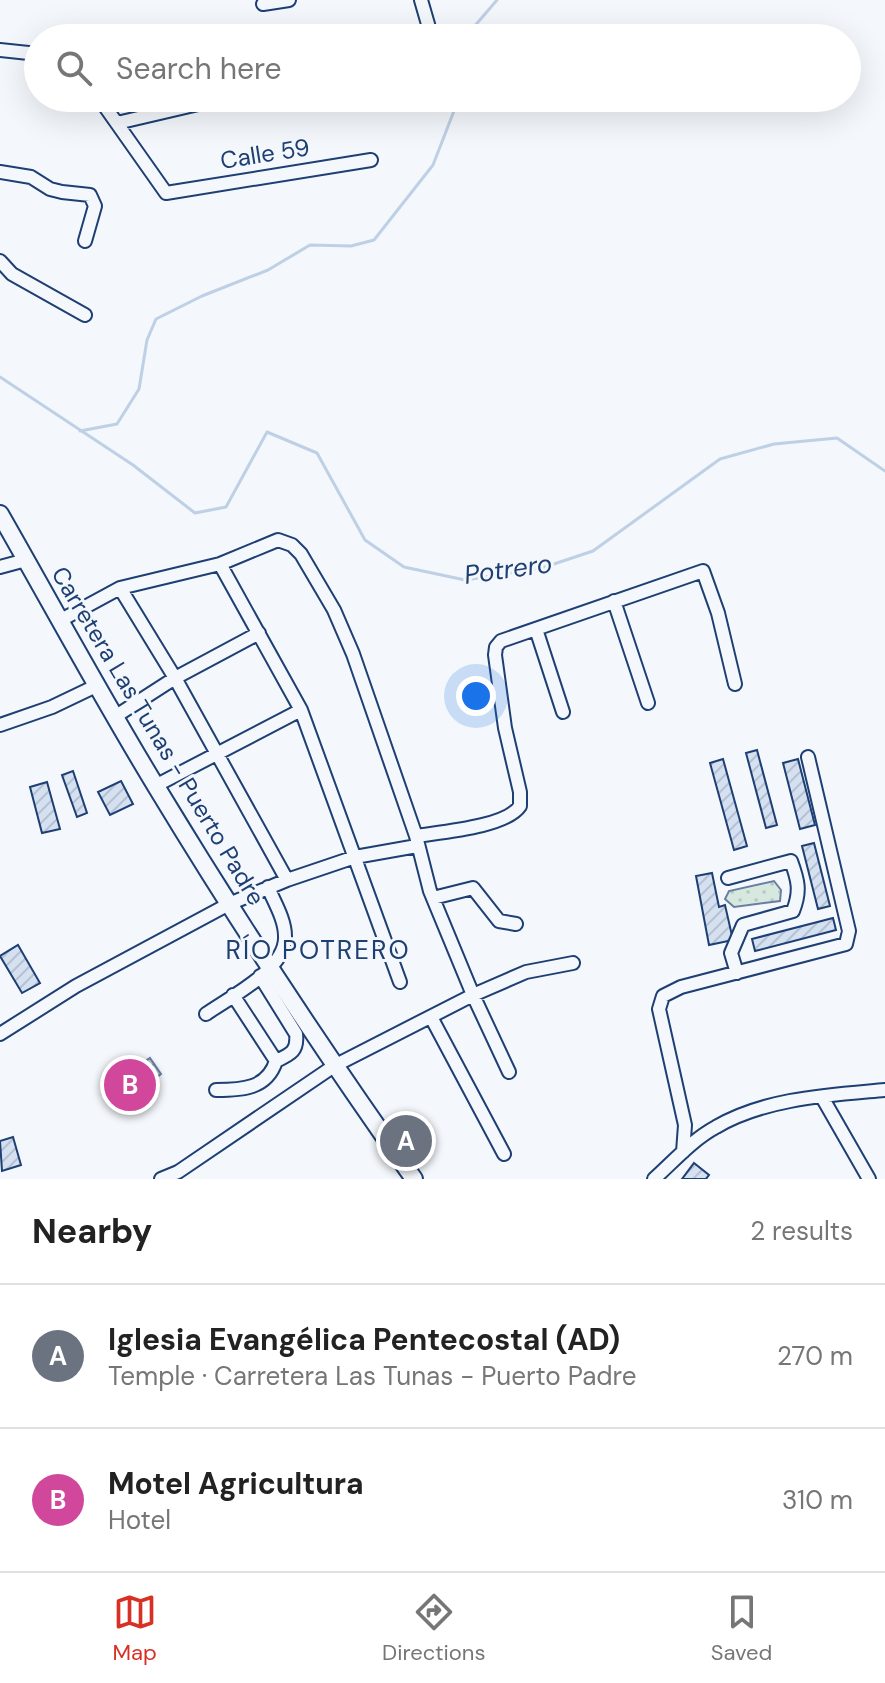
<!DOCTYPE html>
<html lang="en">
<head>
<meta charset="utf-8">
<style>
	body { margin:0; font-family:"DM Sans",sans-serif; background:#f2f2f2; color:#222 }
	.you { position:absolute; left:476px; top:696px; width:28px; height:28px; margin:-20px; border:6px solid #fff; border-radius:50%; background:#1a73e8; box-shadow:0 0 0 12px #1a73e833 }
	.badge { display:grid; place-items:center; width:52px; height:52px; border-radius:50%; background:#d93025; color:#fff; font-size:26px; font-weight:700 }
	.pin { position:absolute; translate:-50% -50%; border:4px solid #fff; box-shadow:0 2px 8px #0006 }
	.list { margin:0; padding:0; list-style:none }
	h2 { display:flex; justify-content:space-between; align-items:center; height:104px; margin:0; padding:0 32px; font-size:34px }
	h2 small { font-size:26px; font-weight:400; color:#767676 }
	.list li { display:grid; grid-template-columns:52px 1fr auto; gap:24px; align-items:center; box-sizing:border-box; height:144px; padding:0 32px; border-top:2px solid #e0e0e0 }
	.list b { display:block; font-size:30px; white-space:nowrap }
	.list p { margin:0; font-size:26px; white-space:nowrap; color:#767676 }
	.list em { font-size:26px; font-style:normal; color:#767676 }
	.icon { flex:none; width:44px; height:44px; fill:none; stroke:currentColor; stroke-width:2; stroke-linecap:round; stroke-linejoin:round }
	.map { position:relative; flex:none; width:885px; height:1179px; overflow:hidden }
	.search { position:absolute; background:#fff; box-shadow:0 8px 32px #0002; left:24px; right:24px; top:24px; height:88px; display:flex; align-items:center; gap:20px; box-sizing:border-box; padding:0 28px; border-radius:44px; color:#767676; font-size:30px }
	.sheet { height:392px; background:#fff }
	nav { display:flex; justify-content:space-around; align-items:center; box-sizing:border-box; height:112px; border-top:2px solid #e0e0e0; background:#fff; font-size:22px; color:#767676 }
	nav a { display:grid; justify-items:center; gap:4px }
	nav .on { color:#d93025 }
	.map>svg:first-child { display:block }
	.grass { fill:url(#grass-dots); stroke:#687fa3; stroke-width:2 }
	.water { fill:url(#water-rules); stroke:#687fa3; stroke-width:2 }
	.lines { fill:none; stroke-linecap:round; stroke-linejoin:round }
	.stream { stroke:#bed0e5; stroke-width:3 }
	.building { fill:url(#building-hatch); stroke:#1d3f73; stroke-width:2 }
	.minor-casing { stroke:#1d3f73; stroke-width:16 }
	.major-casing { stroke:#1d3f73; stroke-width:20 }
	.minor { stroke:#f4f7fb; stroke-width:12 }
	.major { stroke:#f4f7fb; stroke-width:16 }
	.labels { text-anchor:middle; stroke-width:6; stroke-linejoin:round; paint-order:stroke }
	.street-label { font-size:24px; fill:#1d3f73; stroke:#f4f7fb }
	.water-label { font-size:26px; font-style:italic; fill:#1d3f73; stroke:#f4f7fb }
	.neighbourhood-label { font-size:26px; letter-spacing:2px; fill:#1d3f73; stroke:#f4f7fb }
</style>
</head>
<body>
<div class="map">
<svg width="885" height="1179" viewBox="0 0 885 1179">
	<defs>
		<pattern id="grass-dots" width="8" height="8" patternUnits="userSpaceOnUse" patternTransform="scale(2)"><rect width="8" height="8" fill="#d7e8df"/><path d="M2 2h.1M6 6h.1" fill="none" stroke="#b8c8c3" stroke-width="1.8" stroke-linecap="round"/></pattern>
		<pattern id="water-rules" width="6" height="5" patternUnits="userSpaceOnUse" patternTransform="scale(2)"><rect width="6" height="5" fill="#bed0e5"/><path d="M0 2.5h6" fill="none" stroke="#9aaabe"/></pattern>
		<pattern id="building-hatch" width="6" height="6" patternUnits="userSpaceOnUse" patternTransform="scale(2)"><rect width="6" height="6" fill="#d5e0f0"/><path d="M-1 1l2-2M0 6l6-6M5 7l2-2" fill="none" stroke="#b6c1d1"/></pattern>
	</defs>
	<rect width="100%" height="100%" fill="#f4f7fb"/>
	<path class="grass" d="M774 881 781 890 780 901 734 907 725 899 729 891Z"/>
	<path class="water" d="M150 1058 161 1074 129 1099 118 1085 131 1071Z"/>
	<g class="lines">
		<path class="stream" d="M472 38 473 28 497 0
			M0 377 133 465 195 513 226 507 267 432 317 453 365 540 404 567 465 580 542 568 593 551 720 459 774 444 837 438 885 471
			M80 431 117 424 139 389 147 340 156 319 202 296 268 270 310 245 351 246 374 240 433 165 459 98"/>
	</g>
	<path class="building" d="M757 750 777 825 766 828 746 753Z
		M723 759 747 846 734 850 710 763Z
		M798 759 815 825 800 829 783 763Z
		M73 771 87 813 77 817 62 775Z
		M121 781 133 804 110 815 98 792Z
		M47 782 60 829 42 833 30 787Z
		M814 843 830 906 818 909 802 846Z
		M712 873 719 907 725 905 733 940 709 945 696 876Z
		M833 918 836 930 755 951 752 939Z
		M18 945 40 983 22 993 0 956Z
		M13 1137 21 1165 2 1171 0 1141Z
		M694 1163 709 1175 706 1179H682Z"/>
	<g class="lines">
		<defs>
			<path id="minor" d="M421 0 432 38
				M263 4 289 0
				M0 50 38 54
				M99 98 166 193 371 160
				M117 123 224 98
				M0 172 31 177 50 189 62 192 90 195 95 206 85 241
				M0 261 12 274 85 315
				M220 564 301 710 400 982
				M0 567 26 560
				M120 588 175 678 287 880
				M614 601 648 703
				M61 620 120 588 220 564 278 540 292 545 301 554 334 610 353 654 416 836 430 891 473 995 509 1072
				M536 629 563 712
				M116 716 175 678 259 633
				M0 725 52 707 98 685
				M155 786 301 710
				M416 836C441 832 506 827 520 806V792L505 728 495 655 496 647 501 641 703 571 718 613 735 684
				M728 878 791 861C798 880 801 891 793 911L743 925 731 953 737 973
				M433 898 473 888 499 921 516 924
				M260 976 296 1034C298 1051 291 1054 276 1061
				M206 1014C230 997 287 969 285 936 285 919 274 902 268 887
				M431 1017 504 1154
				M0 1034 76 986 229 904 287 880 355 857 417 846
				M216 1090C242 1090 267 1089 276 1061L233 995
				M822 1097 869 1179
				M683 1152 685 1125 659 1009 663 996 681 987 846 944 849 931 808 757
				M161 1179 178 1172 334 1066 473 995 526 972 573 963
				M654 1179C674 1161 692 1140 716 1127 765 1098 830 1095 885 1090"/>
			<path id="major" d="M0 514C52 605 102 698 157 788 238 922 324 1052 414 1179"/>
		</defs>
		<use href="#minor" class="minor-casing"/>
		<use href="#major" class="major-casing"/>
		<use href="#minor" class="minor"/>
		<use href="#major" class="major"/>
	</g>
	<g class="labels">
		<g class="street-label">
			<text transform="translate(265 154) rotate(-9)" y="8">Calle 59</text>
			<text transform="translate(158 736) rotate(59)" y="8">Carretera Las Tunas - Puerto Padre</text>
		</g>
		<g class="water-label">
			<text transform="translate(508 569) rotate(-8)" y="9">Potrero</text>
		</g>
		<g class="neighbourhood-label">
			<text x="318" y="959">RÍO POTRERO</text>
		</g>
	</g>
</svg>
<div class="you"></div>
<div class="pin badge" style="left:406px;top:1141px;background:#6b7280">A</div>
<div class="pin badge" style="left:130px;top:1085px;background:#d1479c">B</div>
<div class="search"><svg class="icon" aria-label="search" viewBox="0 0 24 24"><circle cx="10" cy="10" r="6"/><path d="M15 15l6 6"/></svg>Search here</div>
</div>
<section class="sheet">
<h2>Nearby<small>2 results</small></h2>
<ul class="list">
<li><span class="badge" style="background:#6b7280">A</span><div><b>Iglesia Evangélica Pentecostal (AD)</b><p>Temple · Carretera Las Tunas - Puerto Padre</p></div><em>270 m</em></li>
<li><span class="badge" style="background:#d1479c">B</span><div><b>Motel Agricultura</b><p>Hotel</p></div><em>310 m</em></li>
</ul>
</section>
<nav>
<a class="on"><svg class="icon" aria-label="map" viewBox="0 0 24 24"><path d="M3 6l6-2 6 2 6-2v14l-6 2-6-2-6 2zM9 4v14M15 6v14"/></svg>Map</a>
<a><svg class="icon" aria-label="directions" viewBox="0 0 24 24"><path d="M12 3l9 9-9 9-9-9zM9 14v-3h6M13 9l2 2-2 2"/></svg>Directions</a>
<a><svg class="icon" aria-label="saved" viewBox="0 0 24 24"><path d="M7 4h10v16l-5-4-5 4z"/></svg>Saved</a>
</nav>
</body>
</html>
